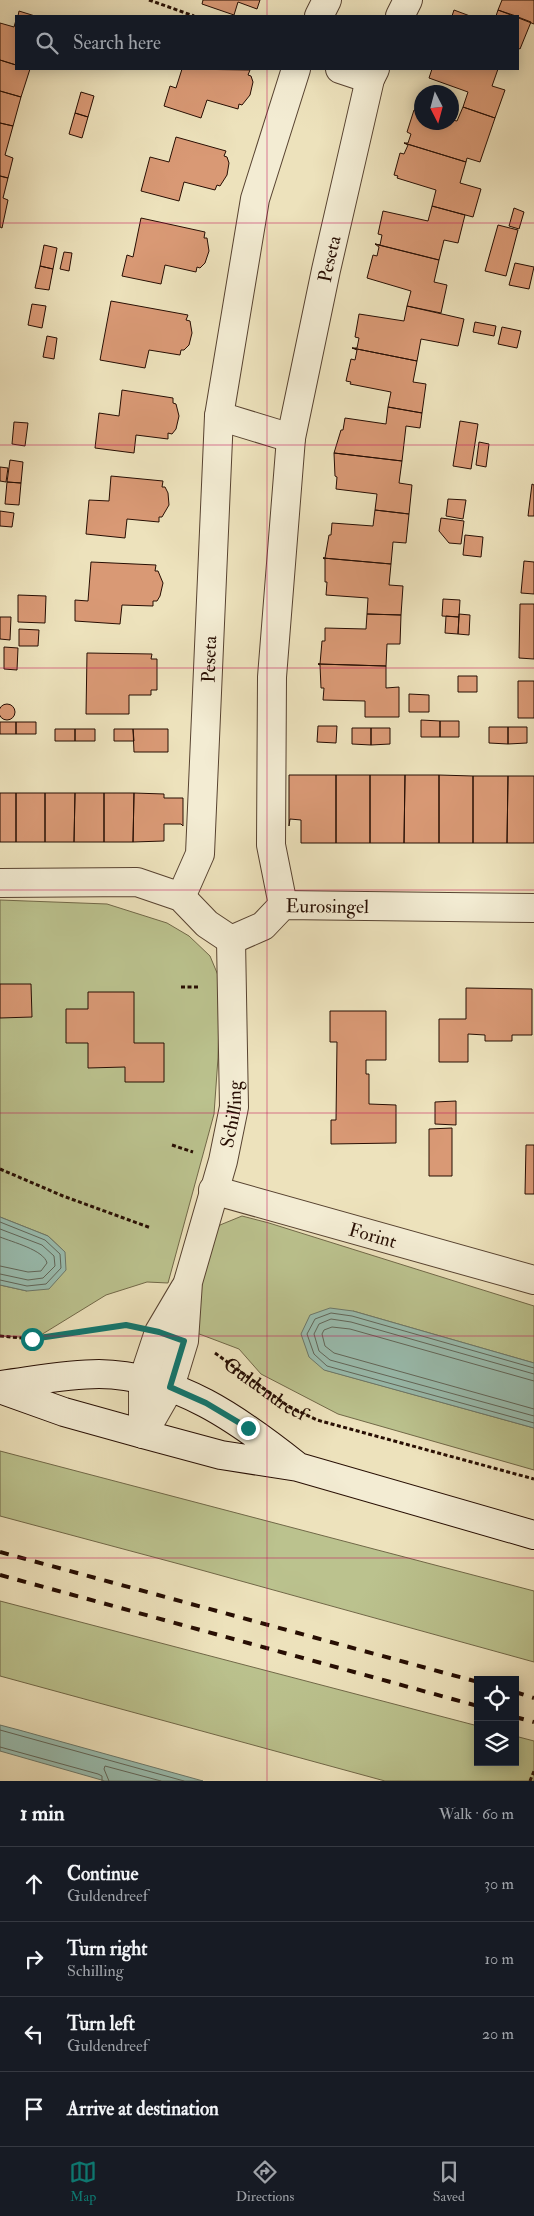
<!DOCTYPE html>
<html lang="en">
<head>
<meta charset="utf-8">
<style>
	body { margin:0; font-family:"IM FELL Double Pica",serif; background:#242831; color:#f1f3f6 }
	.controls { position:absolute; right:15px; bottom:15px; display:grid; overflow:hidden; border-radius:0px; box-shadow:0 2px 12px #0003 }
	.controls button { width:45px; height:45px; display:grid; place-items:center; padding:0; border:0; border-bottom:1px solid #363941; background:#171b24; color:#f1f3f6; font:25px sans-serif }
	.compass { position:absolute; left:414px; top:85px; width:45px; height:45px; border-radius:50%; background:#171b24; box-shadow:0 2px 12px #0003; rotate:174deg }
	.stop { position:absolute; width:15px; height:15px; margin:-11px; border:4px solid #0f766e; border-radius:50%; background:#fff }
	.stop.end { background:#0f766e; border-color:#fff; box-shadow:0 1px 5px #0008 }
	.list { margin:0; padding:0; list-style:none }
	h2 { display:flex; justify-content:space-between; align-items:center; height:65px; margin:0; padding:0 20px; font-size:21px }
	h2 small { font-size:16px; font-weight:400; color:#9ea1a6 }
	.list li { display:grid; grid-template-columns:32px 1fr auto; gap:15px; align-items:center; box-sizing:border-box; height:75px; padding:0 20px; border-top:1px solid #363941 }
	.list b { display:block; font-size:19px; white-space:nowrap }
	.list p { margin:0; font-size:16px; white-space:nowrap; color:#9ea1a6 }
	.list em { font-size:16px; font-style:normal; color:#9ea1a6 }
	.icon { flex:none; width:28px; height:28px; fill:none; stroke:currentColor; stroke-width:2; stroke-linecap:round; stroke-linejoin:round }
	.map { position:relative; flex:none; width:534px; height:1781px; overflow:hidden }
	.search { position:absolute; background:#171b24; box-shadow:0 2px 12px #0003; left:15px; right:15px; top:15px; height:55px; display:flex; align-items:center; gap:12px; box-sizing:border-box; padding:0 18px; border-radius:0px; color:#9ea1a6; font-size:19px }
	.sheet { height:365px; background:#171b24 }
	nav { display:flex; justify-content:space-around; align-items:center; box-sizing:border-box; height:70px; border-top:1px solid #363941; background:#171b24; font-size:14px; color:#9ea1a6 }
	nav a { display:grid; justify-items:center; gap:2px }
	nav .on { color:#0f766e }
	.map>svg:first-child { display:block }
	.green { fill:#bbc28e; stroke:#716848 }
	.water { fill:#99beb1; stroke:#6b786b }
	.lines { fill:none; stroke-linecap:round; stroke-linejoin:round }
	.shore { stroke:#60665a; stroke-width:1 }
	.building { fill:#d99975; stroke:#270e03 }
	.street-casing { stroke:#584331; stroke-width:30 }
	.secondary-casing { stroke:#270e03; stroke-width:30 }
	.path { stroke:#270e03; stroke-width:3; stroke-dasharray:4 2.5; stroke-linecap:butt }
	.street { stroke:#f3ecd3; stroke-width:28 }
	.secondary { stroke:#f3ecd3; stroke-width:28 }
	.rail { stroke:#270e03; stroke-width:4; stroke-dasharray:9 9; stroke-linecap:butt }
	.route { stroke:#0f766e; stroke-width:6 }
	.grid { fill:none; stroke:#c2185b; stroke-width:1; stroke-opacity:0.55 }
	.labels { text-anchor:middle; stroke-width:5; stroke-linejoin:round; paint-order:stroke }
	.street-label { font-size:19px; fill:#270e03; stroke:#f3ecd3 }
</style>
</head>
<body>
<div class="map">
<svg width="534" height="1781" viewBox="0 0 534 1781">
	<rect width="100%" height="100%" fill="#ede2bc"/>
	<filter id="stains"><feTurbulence type="fractalNoise" baseFrequency=".004" numOctaves="4"/><feColorMatrix values="0 0 0 0 .2 0 0 0 0 .09 0 0 0 0 .02 0 0 0 .5 -.17"/></filter>
	<radialGradient id="worn" r=".72"><stop offset=".6" stop-color="#630" stop-opacity="0"/><stop offset="1" stop-color="#630" stop-opacity=".3"/></radialGradient>
	<path class="green" d="M0 900 107 904 167 923 189 936 210 956 220 980 218 1058 214 1114 168 1283 147 1282 106 1295 36 1338 0 1336V1285L27 1291 65 1252 48 1236 0 1217Z
		M242 1216 269 1223 534 1306V1363L353 1311 325 1370 534 1428V1470L338 1414 261 1374 239 1349 194 1332 209 1241 220 1225Z
		M0 1451 534 1591V1662L183 1565 0 1516Z
		M0 1601 478 1726V1762H515V1736L534 1741V1781H385L0 1676Z"/>
	<path class="water" d="M0 1217 48 1236 65 1252 66 1270 49 1289 27 1291 0 1285Z
		M330 1308 353 1311 534 1363V1428L324 1370 309 1357 301 1334 310 1315Z
		M0 1725 19 1730 203 1781H105L0 1751Z"/>
	<g class="lines">
		<path class="shore" d="M0 1222 45 1240 60 1254 61 1268 46 1284 27 1286 0 1280
			M0 1229 42 1245 54 1256 55 1266 43 1278 28 1280 0 1274
			M0 1237C12 1242 44 1250 47 1263L41 1271 28 1272 0 1266
			M534 1368 352 1316 331 1313 315 1319 307 1334 314 1354 327 1366 534 1423
			M534 1374 351 1322 331 1319 319 1324 314 1334 319 1351 330 1360 534 1416
			M534 1381 350 1329 332 1327 324 1330 322 1334 325 1346 334 1353 534 1409
			M0 1730 184 1781
			M0 1747 98 1774 102 1776V1781
			M109 1781 104 1769 105 1766 161 1781"/>
	</g>
	<path class="building" d="M203 0H260L257 9 238 2 234 15 202 4Z
		M502 0H534V24L498 10Z
		M454 10 470 16H452Z
		M498 10 516 16H496Z
		M19 11 35 16H18Z
		M518 17 531 22 520 49 518 48Z
		M16 20V65L0 60V23L14 27Z
		M0 60 16 65V69H30L21 97 0 91Z
		M182 69 250 70 248 75 251 76 253 82 250 95 242 105 239 104 238 109 207 100 201 118 164 106 170 86 176 88Z
		M432 69H498L492 86 505 90 495 118 463 107 468 92 429 78Z
		M0 91 21 97 13 126 0 123Z
		M81 92 94 96 88 117 75 113Z
		M463 107 495 118 480 162 467 158 466 162 404 143H408L411 134 407 132 414 110 422 111V122H452V120L457 121Z
		M75 113 88 117 82 138 69 134Z
		M0 123 13 126 5 155 13 158 8 178 0 176Z
		M176 137 226 151 224 156 227 157 229 163 227 175 220 186 217 185 215 190 184 182 179 201 141 191 150 157 169 162Z
		M404 143 466 162 460 183 481 189 473 217 432 206 436 190 397 178 398 176 394 175 400 153 404 154 408 145Z
		M0 176 8 178 3 198 8 200 2 228 0 227Z
		M432 206 465 215 458 243 444 240 439 260 375 244 380 245 382 235 378 234 383 211 428 221Z
		M514 208 524 212 519 229 509 226Z
		M141 218 205 232 204 238H207L209 251 205 263 200 268 197 267 196 272 165 265 161 284 122 276 127 255 133 257Z
		M498 225 518 230 506 276 485 271Z
		M375 244 439 260 434 282 447 285 441 313 407 306 411 291 367 278 373 255 377 256 379 247Z
		M44 245 57 248 53 269 40 266Z
		M64 252 72 253 69 271 60 269Z
		M515 263 534 267 529 289 509 285Z
		M40 266 53 269 49 290 35 288Z
		M111 301 188 315 186 320 190 321 192 333 189 345 184 350H181L180 355 149 350 145 368 100 360Z
		M32 304 46 306 42 328 28 325Z
		M407 306 464 319 458 346 421 339 417 361 352 348H357L359 338 355 337 359 314 404 321Z
		M475 322 496 326 494 336 473 332Z
		M502 327 521 331 517 348 498 344Z
		M47 336 57 338 54 359 43 357Z
		M352 348 417 361 413 382 426 384 422 413 388 407 391 392 350 384 351 382 346 381 351 359 355 360 357 350Z
		M122 390 173 398V403L176 404 179 416 176 429 172 434 168 433V439L136 435 134 453 95 448 99 413 119 416Z
		M388 407 422 413 420 428 406 426 402 461 334 453 341 430H343L345 418 386 424Z
		M460 421 478 424 471 469 453 466Z
		M14 422 28 423 25 446 12 444Z
		M479 442 489 444 486 467 476 465Z
		M334 453 402 461 399 483 412 485 409 514 375 510 377 494 336 489 337 477 335 476Z
		M10 460 23 462 21 483 7 482Z
		M0 467 8 468 6 482 0 481Z
		M111 476 163 481 162 487H165L168 493 169 505 162 517H159V522L127 519 125 538 86 534 89 500 109 501Z
		M7 482 21 483 19 505 5 504Z
		M532 484 534 485V516H528Z
		M448 499 466 500 463 519 446 516Z
		M375 510 409 514 406 543 393 542 391 564 323 558H325L329 535H331L332 523 373 526Z
		M0 511 14 513 12 527 0 526Z
		M441 518 464 521 461 544 449 543 439 531Z
		M465 535 483 537 481 557 463 555Z
		M323 558 391 564 389 585 403 586 401 615 367 614 368 598 326 595 327 582H325V559Z
		M524 561 534 562V594L521 593Z
		M91 562 156 565 155 571H158L163 583 160 596 157 601H153V606L122 605 120 624 75 621V600L88 601Z
		M18 595 46 596 45 623 18 622Z
		M443 599 460 600 459 617 442 616Z
		M520 604H534V659L519 658Z
		M367 614 401 615 400 644H387L386 666 318 664H320L322 641H325V628L366 629Z
		M459 614 470 615 469 635 458 634Z
		M446 616 459 617 458 634 445 633Z
		M0 617H11L10 640 0 639Z
		M19 629 39 630 38 646H19Z
		M4 647 18 648 17 670 4 669Z
		M87 653 152 654 151 659H157V690H151V695H129V714H86Z
		M318 664 386 666V688L399 687V717H365V701L323 700 324 688H321L320 665Z
		M458 676H477V692H458Z
		M518 681H534V718H518Z
		M409 694 429 695V712H409Z
		M-1 712a8 8 0 1 1 16 0a8 8 0 1 1-16 0Z
		M421 720 440 721V737H421Z
		M440 721H459V737H440Z
		M0 722H16V734H0Z
		M16 722H36V734H16Z
		M318 726H337L336 743 317 742Z
		M489 727H508V744L489 743Z
		M508 727H527V743L508 744Z
		M352 728H371V745L352 744Z
		M371 728H390V744L371 745Z
		M55 729H75V741H55Z
		M75 729H95V741H75Z
		M114 729H133L134 741H114Z
		M133 729H168V752H134Z
		M289 775H336V843H301V820L290 819 289 826Z
		M336 775H370V843H336Z
		M370 775H405L404 843H370Z
		M405 775H439V843H404Z
		M439 775 473 776V843H439Z
		M473 776H508L507 843H473Z
		M508 776H534V843H507Z
		M0 793H16V842H0Z
		M16 793H45V842H16Z
		M45 793H75L74 842H45Z
		M75 793H104V842H74Z
		M104 793H134L133 842H104Z
		M134 793 164 794V798H183V826L181 824H164V841L133 842Z
		M0 984H31L32 1017 0 1018Z
		M466 988 532 989V1035H512V1041H485V1035L468 1034V1062H439V1019H466Z
		M88 992H134V1043H164V1082H125V1067L88 1068V1043H66V1009H88Z
		M330 1011H386V1060H366V1074H369V1104L396 1105V1143L331 1144V1120H336L337 1042H330Z
		M456 1101V1125L435 1124V1102Z
		M452 1128V1176H429V1129Z
		M526 1145H534V1194H525Z"/>
	<g class="lines">
		<defs>
			<g id="street">
				<path d="M319 16 327 0"/>
				<path d="M400 16 408 0"/>
				<path d="M340 69 370 79"/>
				<path d="M219 416 291 438"/>
				<path id="s2" d="M0 883 137 882 181 897 207 924 231 940 263 926 283 905 534 908"/>
				<path id="s3" d="M181 897 200 854 219 416 255 199 296 69"/>
				<path id="s4" d="M283 905 271 845 272 677 291 438 326 270 370 79 375 69"/>
				<path id="s5" d="M213 1190 534 1280"/>
				<path d="M143 1433V1380L159 1332 185 1288"/>
				<path id="s6" d="M143 1434 170 1387 184 1341 188 1282 223 1161 234 1107 231 940"/>
			</g>
			<path id="secondary" d="M0 1385C32 1381 67 1374 99 1374 177 1375 239 1420 297 1466
				M0 1389 64 1412 143 1434 221 1455 298 1467 534 1535"/>
		</defs>
		<use href="#street" class="street-casing"/>
		<use href="#secondary" class="secondary-casing"/>
		<g class="path">
			<path d="M149 0 194 16"/>
			<path d="M181 987H200"/>
			<path d="M172 1145 193 1152"/>
			<path d="M0 1169 63 1196 151 1228"/>
			<path d="M0 1336 32 1339 126 1325"/>
			<path id="s1" d="M215 1353 288 1406 317 1420 534 1479"/>
			<path d="M530 1781 534 1771"/>
		</g>
		<use href="#street" class="street"/>
		<use href="#secondary" class="secondary"/>
		<path class="rail" d="M0 1552 478 1682
			M0 1575 478 1706
			M515 1692 534 1698
			M515 1717 534 1722"/>
	</g>
	<g class="lines">
		<path class="route" d="M32 1339 126 1325 159 1332 184 1341 170 1387 206 1403 248 1428"/>
	</g>
	<path class="grid" d="M267 0V16M267 69V1781M0 223H534M0 445H534M0 668H534M0 890H534M0 1113H534M0 1336H534M0 1558H534"/>
	<g class="labels">
		<g class="street-label">
			<text dy="7" stroke="none"><textPath href="#s4" startOffset="652">Peseta</textPath></text>
			<text dy="7" stroke="none"><textPath href="#s3" startOffset="242">Peseta</textPath></text>
			<text dy="7" stroke="none"><textPath href="#s2" startOffset="358">Eurosingel</textPath></text>
			<text dy="7" stroke="none"><textPath href="#s6" startOffset="335">Schilling</textPath></text>
			<text dy="7" stroke="none"><textPath href="#s5" startOffset="166">Forint</textPath></text>
			<text dy="7" stroke="none"><textPath href="#s1" startOffset="62">Guldendreef</textPath></text>
		</g>
	</g>
	<rect width="100%" height="100%" filter="url(#stains)"/>
	<rect width="100%" height="100%" fill="url(#worn)"/>
</svg>
<div class="controls">
<button><svg class="icon" aria-label="locate" viewBox="0 0 24 24"><circle cx="12" cy="12" r="6"/><path d="M12 2v4M12 18v4M2 12h4M18 12h4"/></svg></button>
<button><svg class="icon" aria-label="layers" viewBox="0 0 24 24"><path d="M12 4l9 5-9 5-9-5zM3 14l9 5 9-5"/></svg></button>
</div>
<svg class="compass" viewBox="-18 -18 36 36"><path d="M0-13l5 13h-10z" fill="#e53935"/><path d="M0 13l5-13h-10z" fill="#9ea1a6"/></svg>
<div class="stop" style="left:32px;top:1339px"></div>
<div class="stop end" style="left:248px;top:1428px"></div>
<div class="search"><svg class="icon" aria-label="search" viewBox="0 0 24 24"><circle cx="10" cy="10" r="6"/><path d="M15 15l6 6"/></svg>Search here</div>
</div>
<section class="sheet">
<h2>1 min<small>Walk · 60 m</small></h2>
<ul class="list">
<li><svg class="icon" aria-label="ahead" viewBox="0 0 24 24"><path d="M12 20V5M6 11l6-6 6 6"/></svg><div><b>Continue</b><p>Guldendreef</p></div><em>30 m</em></li>
<li><svg class="icon" aria-label="right" viewBox="0 0 24 24"><path d="M7 20v-9h11M14 6l5 5-5 5"/></svg><div><b>Turn right</b><p>Schilling</p></div><em>10 m</em></li>
<li><svg class="icon" aria-label="left" viewBox="0 0 24 24"><path d="M17 20v-9H6M10 6l-5 5 5 5"/></svg><div><b>Turn left</b><p>Guldendreef</p></div><em>20 m</em></li>
<li><svg class="icon" aria-label="arrive" viewBox="0 0 24 24"><path d="M6 21V4h12l-3 4 3 4H6"/></svg><div><b>Arrive at destination</b></div></li>
</ul>
</section>
<nav>
<a class="on"><svg class="icon" aria-label="map" viewBox="0 0 24 24"><path d="M3 6l6-2 6 2 6-2v14l-6 2-6-2-6 2zM9 4v14M15 6v14"/></svg>Map</a>
<a><svg class="icon" aria-label="directions" viewBox="0 0 24 24"><path d="M12 3l9 9-9 9-9-9zM9 14v-3h6M13 9l2 2-2 2"/></svg>Directions</a>
<a><svg class="icon" aria-label="saved" viewBox="0 0 24 24"><path d="M7 4h10v16l-5-4-5 4z"/></svg>Saved</a>
</nav>
</body>
</html>
